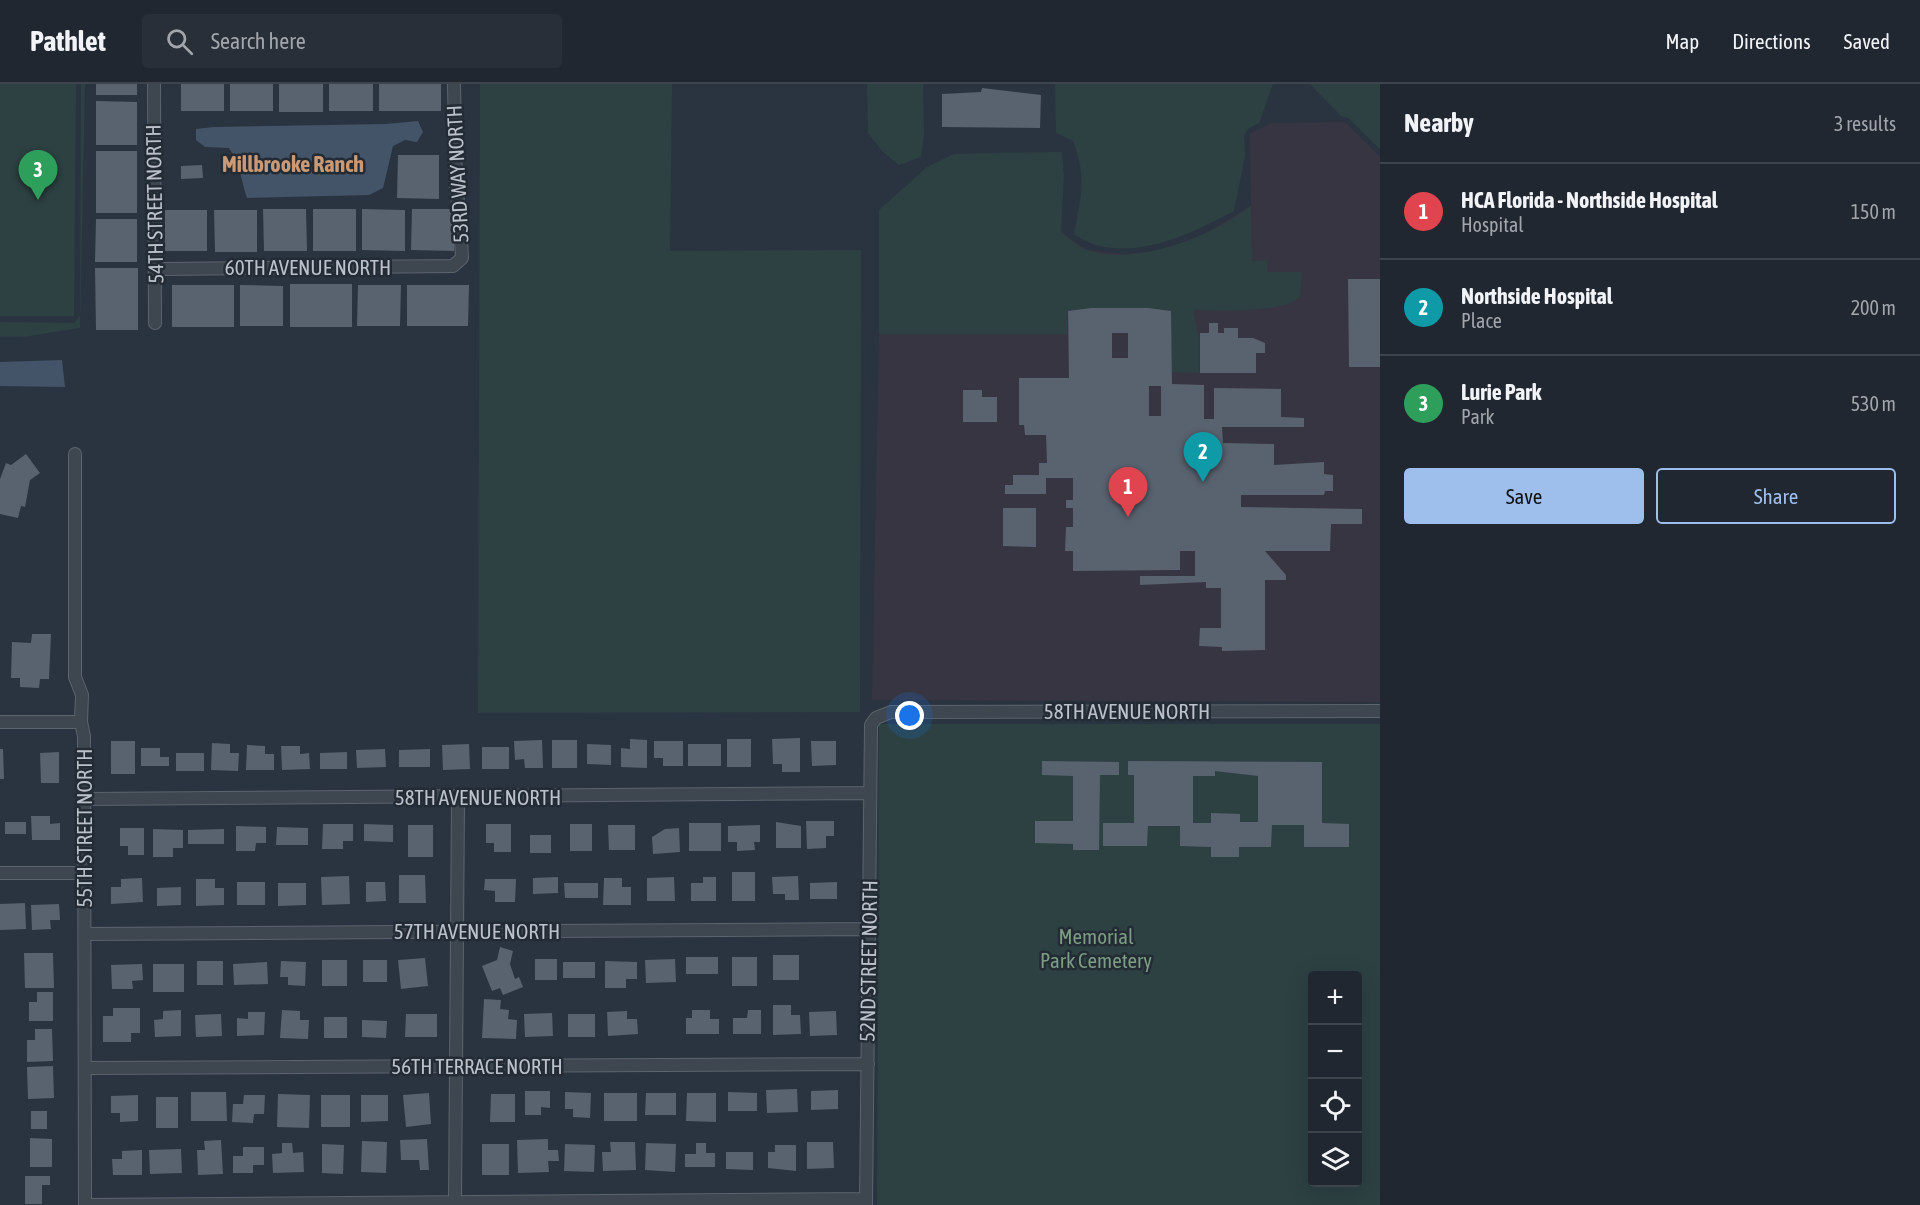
<!DOCTYPE html>
<html lang="en">
<head>
<meta charset="utf-8">
<style>
	body { margin:0; font-family:"Asap Condensed",sans-serif; background:#282f38; color:#f1f3f6 }
	.controls { position:absolute; right:18px; bottom:18px; display:grid; overflow:hidden; border-radius:6px; box-shadow:0 6px 24px #0002 }
	.controls button { width:54px; height:54px; display:grid; place-items:center; padding:0; border:0; border-bottom:2px solid #3d444c; background:#202730; color:#f1f3f6; font:30px sans-serif }
	.you { position:absolute; left:910px; top:632px; width:21px; height:21px; margin:-15px; border:4px solid #fff; border-radius:50%; background:#1a73e8; box-shadow:0 0 0 9px #1a73e833 }
	.badge { display:grid; place-items:center; width:39px; height:39px; border-radius:50%; background:#9ebeec; color:#fff; font-size:20px; font-weight:700 }
	.pin { position:absolute; translate:-50% -50px; filter:drop-shadow(0 2px 3px #0008) }
	.pin::after { content:''; position:absolute; top:32px; width:21px; height:18px; background:inherit; clip-path:polygon(0 0,100% 0,50% 100%) }
	.list { margin:0; padding:0; list-style:none }
	h2 { display:flex; justify-content:space-between; align-items:center; height:78px; margin:0; padding:0 24px; font-size:26px }
	h2 small { font-size:20px; font-weight:400; color:#a2a5ab }
	.list li { display:grid; grid-template-columns:39px 1fr auto; gap:18px; align-items:center; box-sizing:border-box; height:96px; padding:0 24px; border-top:2px solid #3d444c }
	.list b { display:block; font-size:22px; white-space:nowrap }
	.list p { margin:0; font-size:20px; white-space:nowrap; color:#a2a5ab }
	.list em { font-size:20px; font-style:normal; color:#a2a5ab }
	.actions { display:flex; gap:12px; padding:18px 24px }
	.actions a { flex:1; padding:14px 0; border:2px solid #9ebeec; border-radius:6px; text-align:center; font-size:21px; color:#9ebeec }
	.actions .main { background:#9ebeec; color:#111 }
	.icon { flex:none; width:33px; height:33px; fill:none; stroke:currentColor; stroke-width:2; stroke-linecap:round; stroke-linejoin:round }
	.map { position:relative; flex:none; width:1380px; height:1121px; overflow:hidden }
	header { display:flex; align-items:center; gap:36px; box-sizing:border-box; height:84px; padding:0 30px; background:#202730; border-bottom:2px solid #3d444c }
	header strong { font-size:28px }
	nav { display:flex; gap:33px; margin-inline-start:auto; font-size:21px }
	.search { width:420px; height:54px; background:#282f38; display:flex; align-items:center; gap:15px; box-sizing:border-box; padding:0 21px; border-radius:6px; color:#a2a5ab; font-size:22px }
	main { display:flex }
	aside { flex:1; background:#202730 }
	.map>svg:first-child { display:block }
	.medical { fill:#373542 }
	.green { fill:#2d4142; fill-rule:evenodd }
	.water { fill:#445468 }
	.building { fill:#59626f; fill-rule:evenodd }
	.lines { fill:none; stroke-linecap:round; stroke-linejoin:round }
	.street-casing { stroke:#5c646d; stroke-width:14 }
	.street { stroke:#3e4650; stroke-width:12 }
	.labels { text-anchor:middle; stroke-width:5; stroke-linejoin:round; paint-order:stroke }
	.street-label { font-size:21px; fill:#bbc1ca; stroke:#232b35 }
	.park-label { font-size:21px; fill:#7c9d83; stroke:#232b35 }
	.neighbourhood-label { font-size:22px; font-weight:bold; fill:#ca9976; stroke:#232b35 }
</style>
</head>
<body>
<header>
<strong>Pathlet</strong>
<div class="search"><svg class="icon" aria-label="search" viewBox="0 0 24 24"><circle cx="10" cy="10" r="6"/><path d="M15 15l6 6"/></svg>Search here</div>
<nav><a>Map</a><a>Directions</a><a>Saved</a></nav>
</header>
<main>
<div class="map">
<svg width="1380" height="1121" viewBox="0 0 1380 1121">
	<rect width="100%" height="100%" fill="#2a3440"/>
	<path class="medical" d="M1345 38 1380 73V618L872 616 879 250 896 174 1061 148 1087 166 1123 170 1164 166 1204 150 1251 122 1250 50 1271 39Z"/>
	<path class="green" d="M0 0H76L74 232H0Z
		M81 0H85L80 244 23 253H0V238L74 239 80 232Z
		M480 0H672L670 167 861 166 860 628 478 629Z
		M867 0H923L924 50 921 73 899 81 882 67 868 49Z
		M1055 0H1273L1259 39 1248 45 1244 51 1245 72 1234 127C1189 151 1122 184 1074 150 1081 114 1087 92 1073 57L1056 49Z
		M1310 0H1380V65L1348 34 1341 32Z
		M1062 68 1064 92 1061 148C1069 154 1078 163 1087 166 1136 183 1213 152 1251 122L1252 177 1267 176V188H1302L1300 213C1284 229 1217 227 1193 226L1199 255V289L1168 288V227L1089 225 1067 227V250H879V126L927 83 954 70Z
		M879 640H1380V1121H877ZM1312 892H1358V1098H1312Z"/>
	<path class="water" d="M418 37 423 48 417 58 405 56 393 62 383 104 369 111 247 114C241 96 240 80 229 64L205 63 196 56V45L214 43 386 40Z
		M62 276 65 303 0 302V278Z"/>
	<path class="building" d="M96 0H137V11H96Z
		M181 0H224V27H181Z
		M230 0H273V27H230Z
		M279 0H323V28H279Z
		M329 0H373V27H329Z
		M379 0H441V27H379Z
		M982 4 1041 11 1040 44 942 43V10L981 8Z
		M96 17 137 18V61H96Z
		M96 67H137V129H96Z
		M398 71H439V115L397 114Z
		M202 81 203 94 181 95V82Z
		M263 125H306L307 167H264Z
		M313 125H356V167H313Z
		M362 125 405 126V167L362 166Z
		M412 125H455L454 167 411 166Z
		M165 126H207V167H165Z
		M214 126H257V168H215Z
		M96 135H137V178H95Z
		M95 184H138V246H96Z
		M1348 195H1380V283H1349Z
		M290 200H352V243H290Z
		M172 201H234V243H172Z
		M240 201 283 202V242H240Z
		M358 201H401L400 242H357Z
		M407 201H469L468 242H407Z
		M1091 224H1148L1171 227 1172 300 1204 301V335H1214V304L1281 305V333L1304 334V343H1222L1223 359 1274 360V381L1324 378V390L1333 391V407H1325L1324 411H1241V423L1362 425V440H1331L1330 467H1265L1286 491V496H1265V566L1222 567V563L1199 562 1200 544H1221V504H1206V498L1140 501V492H1195V467H1180V486L1073 487V467H1065L1066 443H1073V424H1066V416H1073V394H1046V410H1005V401H1013V391H1039V379H1047L1046 351H1025L1024 341H1019V294H1069L1068 227ZM1112 249H1128V274H1112ZM1149 302H1161V332H1149Z
		M1209 239H1218V249H1224V244H1238V254H1253L1265 259V269H1256V289H1200V249H1209Z
		M963 306H982V313H997V338H963Z
		M26 370 40 389 30 396 25 423 21 422 18 434 0 430V395L6 379 11 381Z
		M1003 424H1036V463L1003 462Z
		M32 550H51L49 595H40L39 604 20 603V594H11L12 558 31 559Z
		M800 654V688H782V680H773L772 655Z
		M630 655 647 656V684L621 683V664L630 665Z
		M727 655H751V683H727Z
		M542 656 543 684H525L524 675 515 676 514 657Z
		M552 656H577V684H552Z
		M111 657H135V690H111Z
		M654 657H683V682H663V674H654Z
		M811 657H836V681L812 682Z
		M212 659 230 660V669H239L238 687 211 686Z
		M469 660 470 685 443 686 442 661Z
		M587 660 611 661V681L587 680Z
		M688 660H721V682H688Z
		M247 661 265 662V670H274V686H246Z
		M281 662H300V670L309 669 310 685 282 686Z
		M482 663H509V685H482Z
		M141 664H160V673H169V682H141Z
		M0 665H3L4 695H0Z
		M385 665 386 683 357 684 356 666Z
		M430 665V683H399V666Z
		M59 668V699H41L40 669Z
		M347 668V685H320V669Z
		M176 669H204V687H176Z
		M1042 677 1119 678V691H1100L1099 766H1073V760L1035 759V737H1073V692L1042 691Z
		M1128 677 1322 678V739L1349 740V763H1304V741H1272L1271 763H1239V773H1211V763L1180 762V742H1148L1147 762H1103V739H1134V691H1128ZM1215 687 1258 692V738H1240V730L1211 729V739H1193V692H1215Z
		M31 732H50V740L60 739V756H32Z
		M806 737H834V752H826V764L807 765Z
		M5 738H26V750H5Z
		M776 738 801 742V764H776Z
		M689 739H721V767H689Z
		M323 740H353V757H343V765H322Z
		M364 740 393 741V758L364 757Z
		M486 740H511V768H494V759H486Z
		M570 740H592V767H570Z
		M408 741H433V773H408Z
		M608 741H635V766H609Z
		M760 741V758H754L755 766 737 767V758H728V742Z
		M236 742 266 743V759H256L255 767H236Z
		M277 743 308 744V761H276Z
		M120 744H144V771H128V762H120Z
		M679 744 680 768 653 770 652 753 665 745Z
		M153 745 183 746V764H173V773H153Z
		M224 745V760H188V746Z
		M530 751H551V769H530Z
		M732 788H755V817H732Z
		M399 791H425L426 819H399Z
		M349 792 350 820 322 821 321 793Z
		M798 792 799 816H785V810H773L772 793Z
		M558 793V809L533 810V794Z
		M674 793 675 817H647V794Z
		M703 793H716V817H691V799H703Z
		M142 794 143 818 111 820V803H121V795Z
		M604 794H622V803H631V821H603Z
		M196 795H215V804H224V821L196 822Z
		M485 795H516L515 818H495V807L484 806Z
		M237 798H265V821H237Z
		M366 798H385L386 817 366 818Z
		M837 798V815H810V799Z
		M278 799H306V821L278 822Z
		M564 799H598V814H565Z
		M181 803V821L157 822V804Z
		M25 819 26 845 0 846V820Z
		M59 820 60 836H50L51 845 32 846 31 821Z
		M500 863 513 867 510 880 515 895 519 893 523 903 503 911 500 904 492 907 482 882 497 876Z
		M24 869H53L54 904H25Z
		M773 871H799V896H773Z
		M686 873H718V890H686Z
		M732 873H757V902H732Z
		M425 874 428 902 401 905 398 876Z
		M535 875H557V896H535Z
		M675 875 676 898 646 899 645 876Z
		M322 876H347V902H322Z
		M363 876H387V898H363Z
		M197 877H223V901H197Z
		M281 877 306 878 305 902 288 901V893H280Z
		M605 877 637 878V895H626V904H605Z
		M267 878 268 900 234 901 233 880Z
		M563 878H595V894H563Z
		M142 880 143 896 132 897 133 905H112L111 881Z
		M153 880H184V908H153Z
		M37 908H53V937H29V918H37Z
		M484 915 501 916 500 925 509 926 508 935 517 936 516 955 482 954Z
		M773 921H791V931H800L801 950 773 951Z
		M113 924H140V949H131V958H103V932H113Z
		M181 926V952L155 953 154 936 163 935V927Z
		M282 926 300 927V936H309L308 955 280 954Z
		M692 926H710V935H719V950H686V934H692Z
		M748 926H761V950H733V934H747Z
		M627 927V935H637L638 950 608 952 607 928Z
		M836 927 837 951 810 952 809 928Z
		M248 928H265L264 951 237 952V934L248 935Z
		M552 929 553 952 525 953 524 930Z
		M221 930 222 952 196 953 195 931Z
		M406 930H437V953H405Z
		M568 930H595V953H568Z
		M324 933H347V954H324Z
		M362 936 387 937 386 954 362 953Z
		M35 945H52L53 977 27 978V956H35Z
		M53 982 54 1014 28 1015 27 983Z
		M797 1005 798 1028 767 1029 766 1006Z
		M838 1006V1025L811 1026V1007Z
		M525 1007H550V1024L541 1023V1031H525Z
		M191 1008H226L227 1037H191Z
		M565 1008 591 1009 590 1034 573 1033V1025H565Z
		M728 1008 757 1009V1027H728Z
		M429 1009 431 1040 406 1043 403 1011Z
		M604 1009H637V1037H604Z
		M646 1009H676V1031H645Z
		M687 1009H716V1038L686 1037Z
		M278 1010 310 1011 309 1044 277 1043Z
		M491 1010H515V1038H490Z
		M138 1011V1037L120 1038V1029H111V1012Z
		M244 1011H265L264 1030H254L253 1039 232 1038 233 1020H243Z
		M321 1011H350V1043H321Z
		M361 1011H388V1037L361 1038Z
		M156 1013H178V1044H156Z
		M31 1027H47V1045H31Z
		M30 1054 52 1055V1083H30Z
		M427 1055 429 1086H420L419 1076H401L400 1056Z
		M548 1055V1066H558L559 1077H548L549 1088 518 1089 517 1056Z
		M221 1056 223 1090 198 1091 197 1066H205L204 1057Z
		M362 1057 387 1058 386 1089 361 1088Z
		M610 1058H635L636 1086 603 1087 602 1068H611Z
		M807 1058H833L834 1084 807 1085Z
		M282 1059H292L293 1069 303 1068 304 1088 273 1089 272 1070 282 1069Z
		M646 1059 676 1060 675 1088 645 1086Z
		M696 1059H706V1069H715V1083H685V1070H696Z
		M322 1060 344 1061 343 1090 322 1089Z
		M482 1060H509V1091H482Z
		M565 1060 595 1061 594 1088 564 1087Z
		M775 1061H796V1087L768 1084V1068H775Z
		M243 1063H264V1081H253V1089H233V1072H243Z
		M181 1065 182 1089 150 1090 149 1066Z
		M142 1066V1091H113L112 1075H122V1067Z
		M726 1068H753V1086L726 1085Z
		M25 1092H50V1101H42V1120H25Z"/>
	<g class="lines">
		<defs>
			<path id="street" d="M154 0 155 239
				M156 182 164 185 453 182 462 174 460 134 456 103 454 0
				M75 370V593L82 611 81 638 84 652 85 1121 866 1115
				M0 638H81
				M85 715 870 709
				M0 789H83
				M86 850 869 845
				M86 984 868 980
				M455 1121 458 714
				M866 1121 871 641 876 634 891 628 1380 627"/>
		</defs>
		<use href="#street" class="street-casing"/>
		<use href="#street" class="street"/>
	</g>
	<g class="labels">
		<g class="street-label">
			<text transform="translate(458 90) rotate(-93)" y="7">53RD WAY NORTH</text>
			<text transform="translate(155 120) rotate(-91)" y="7">54TH STREET NORTH</text>
			<text x="308" y="191">60TH AVENUE NORTH</text>
			<text x="1127" y="635">58TH AVENUE NORTH</text>
			<text x="478" y="721">58TH AVENUE NORTH</text>
			<text transform="translate(85 744) rotate(-90)" y="7">55TH STREET NORTH</text>
			<text x="477" y="855">57TH AVENUE NORTH</text>
			<text transform="translate(869 877) rotate(-89)" y="7">52ND STREET NORTH</text>
			<text x="477" y="990">56TH TERRACE NORTH</text>
		</g>
		<g class="park-label">
			<text x="1096" y="860">Memorial<tspan x="1096" dy="24">Park Cemetery</tspan></text>
		</g>
		<g class="neighbourhood-label">
			<text x="293" y="88">Millbrooke Ranch</text>
		</g>
	</g>
</svg>
<div class="controls">
<button>+</button>
<button>−</button>
<button><svg class="icon" aria-label="locate" viewBox="0 0 24 24"><circle cx="12" cy="12" r="6"/><path d="M12 2v4M12 18v4M2 12h4M18 12h4"/></svg></button>
<button><svg class="icon" aria-label="layers" viewBox="0 0 24 24"><path d="M12 4l9 5-9 5-9-5zM3 14l9 5 9-5"/></svg></button>
</div>
<div class="you"></div>
<div class="pin badge" style="left:1128px;top:433px;background:#e0444e">1</div>
<div class="pin badge" style="left:1203px;top:398px;background:#0f9aa8">2</div>
<div class="pin badge" style="left:38px;top:116px;background:#2e9e5b">3</div>
</div>
<aside>
<h2>Nearby<small>3 results</small></h2>
<ul class="list">
<li><span class="badge" style="background:#e0444e">1</span><div><b>HCA Florida - Northside Hospital</b><p>Hospital</p></div><em>150 m</em></li>
<li><span class="badge" style="background:#0f9aa8">2</span><div><b>Northside Hospital</b><p>Place</p></div><em>200 m</em></li>
<li><span class="badge" style="background:#2e9e5b">3</span><div><b>Lurie Park</b><p>Park</p></div><em>530 m</em></li>
</ul>
<div class="actions"><a class="main">Save</a><a>Share</a></div>
</aside>
</main>
</body>
</html>
